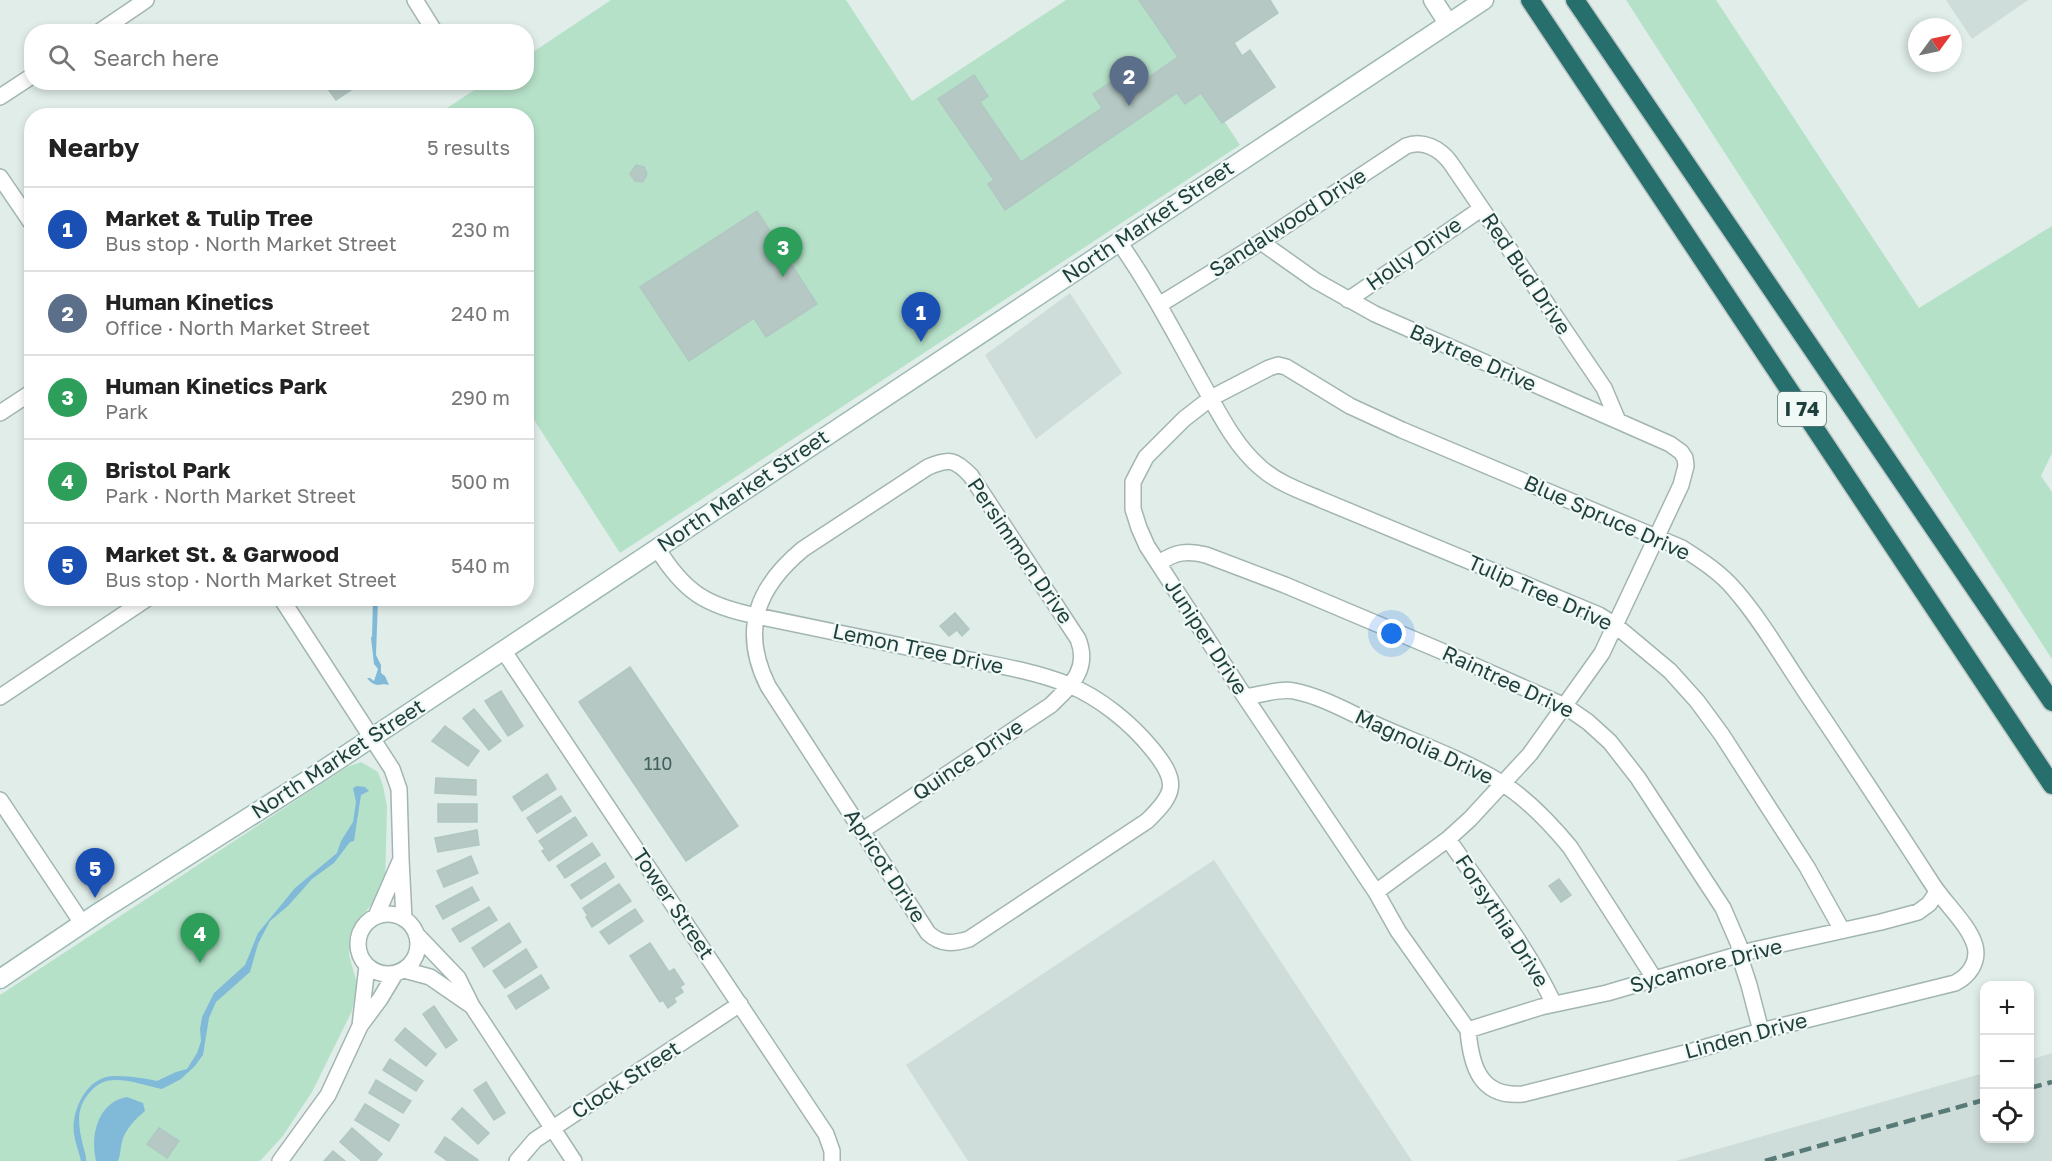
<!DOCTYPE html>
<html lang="en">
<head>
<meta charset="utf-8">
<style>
	body { margin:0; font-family:"Golos Text",sans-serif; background:#f6f6f6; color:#222 }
	.controls { position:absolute; right:18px; bottom:18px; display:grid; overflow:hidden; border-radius:12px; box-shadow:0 3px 9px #0003 }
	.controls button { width:54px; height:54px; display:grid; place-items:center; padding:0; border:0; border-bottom:2px solid #e0e0e0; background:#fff; color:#222; font:30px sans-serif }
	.compass { position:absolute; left:1908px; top:18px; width:54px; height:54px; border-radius:50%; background:#fff; box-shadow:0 3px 9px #0003; rotate:57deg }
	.you { position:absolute; left:1392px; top:634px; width:21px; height:21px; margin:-15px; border:4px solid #fff; border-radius:50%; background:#1a73e8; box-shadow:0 0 0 9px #1a73e833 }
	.badge { display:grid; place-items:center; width:39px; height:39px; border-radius:50%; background:#855834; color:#fff; font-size:20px; font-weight:700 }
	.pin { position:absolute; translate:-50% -50px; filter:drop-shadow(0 2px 3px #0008) }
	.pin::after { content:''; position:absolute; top:32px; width:21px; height:18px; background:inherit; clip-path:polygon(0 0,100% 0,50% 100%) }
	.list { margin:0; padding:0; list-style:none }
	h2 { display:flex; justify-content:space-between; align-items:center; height:78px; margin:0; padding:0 24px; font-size:26px }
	h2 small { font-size:20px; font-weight:400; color:#767676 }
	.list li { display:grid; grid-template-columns:39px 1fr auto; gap:18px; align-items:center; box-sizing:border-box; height:84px; padding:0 24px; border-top:2px solid #e0e0e0 }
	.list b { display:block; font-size:22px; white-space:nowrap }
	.list p { margin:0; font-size:20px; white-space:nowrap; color:#767676 }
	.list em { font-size:20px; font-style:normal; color:#767676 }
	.icon { flex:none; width:33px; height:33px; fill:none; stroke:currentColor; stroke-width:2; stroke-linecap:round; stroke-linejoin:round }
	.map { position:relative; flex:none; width:2052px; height:1161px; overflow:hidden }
	.search { position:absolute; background:#fff; box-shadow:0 3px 9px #0003; left:24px; top:24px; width:510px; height:66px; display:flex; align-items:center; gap:15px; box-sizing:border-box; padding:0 21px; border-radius:24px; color:#767676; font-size:22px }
	.panel { position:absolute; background:#fff; box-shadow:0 3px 9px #0003; left:24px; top:108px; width:510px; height:498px; border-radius:24px }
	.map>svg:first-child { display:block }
	.built { fill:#ceddd9 }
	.green { fill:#b6e1c9 }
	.water { fill:#81bad9 }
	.building { fill:#b5c8c3; stroke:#b1c7c2; stroke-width:1.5 }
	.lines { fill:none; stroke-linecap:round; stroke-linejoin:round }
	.minor-casing { stroke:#a2b5b2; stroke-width:18 }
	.tertiary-casing { stroke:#a2b5b2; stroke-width:21 }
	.secondary-casing { stroke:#9dbab5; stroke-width:21 }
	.motorway-casing { stroke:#c0c9c8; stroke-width:21 }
	.minor { stroke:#fff; stroke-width:15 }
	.tertiary { stroke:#fff; stroke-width:18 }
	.secondary { stroke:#fff; stroke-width:18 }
	.motorway { stroke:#276f6d; stroke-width:18 }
	.rail { stroke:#587b78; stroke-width:4.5; stroke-dasharray:12 6; stroke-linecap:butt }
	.labels { text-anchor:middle; stroke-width:4.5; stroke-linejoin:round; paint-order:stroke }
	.number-label { font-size:18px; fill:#44615e }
	.shield { fill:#f1f9f6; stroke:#5d7774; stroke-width:1.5 }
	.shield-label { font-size:20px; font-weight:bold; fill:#1e3f3c }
	.street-label { font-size:21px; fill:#1e3f3c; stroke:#f1f9f6 }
</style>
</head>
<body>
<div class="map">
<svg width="2052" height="1161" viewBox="0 0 2052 1161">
	<rect width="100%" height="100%" fill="#e0ede9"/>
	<path class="built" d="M1946 0H2028L1972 39Z
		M1070 293 1122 373 1036 439 985 355Z
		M1214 860 1412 1161H968L906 1065Z
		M2052 1053V1161H1676L1984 1073V1138H2030V1060Z"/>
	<path class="green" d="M611 0H846L912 101 1066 0H1145L1240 145 620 553 527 409 526 116H435L485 83 526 82 527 56Z
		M1626 0H1716L1919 308 2052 226V453L2041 476 2052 492V659Z
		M361 762 378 772 383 786 387 806 385 888 357 922 350 935 349 955 357 984 352 1011 312 1092 282 1137 260 1161H0V995L347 767Z"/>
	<path class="water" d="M373 599H378V600L376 655 381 665V673L385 676 389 685C380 682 377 690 367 678H370L374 681 378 669 374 664 371 638 372 636Z
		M357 786 365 787 369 791 361 795 354 841 350 842 334 863 312 879 288 906 270 921 258 944 250 972 216 1002 209 1018 203 1055 195 1066 181 1079 162 1089C146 1086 132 1080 116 1080 106 1080 98 1083 91 1091 72 1111 80 1132 86 1157V1161H81C79 1152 75 1142 74 1134 71 1113 84 1083 106 1077 118 1074 145 1078 157 1081L176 1072 187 1069 197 1053 201 1041 200 1029 202 1017 214 993 245 965 258 933 295 888 337 853 341 841 353 822 356 802 353 788Z
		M127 1097 143 1103 145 1111C136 1118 124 1131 122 1142 120 1149 121 1154 118 1161H96C90 1135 98 1102 127 1097Z"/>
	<path class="building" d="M1139 0H1270L1278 13 1234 43 1242 56 1250 50 1275 87 1222 123 1201 93 1185 104 1177 93 1005 210 988 184 994 180 938 99 974 75 988 96 980 102 1021 162 1102 108 1093 94 1114 80 1124 94 1178 57Z
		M323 82H350L354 88 336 100Z
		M636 165 644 167 647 174 643 182 635 181 630 174Z
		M757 211 817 304 766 337 754 318 689 361 640 287Z
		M955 613 969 629 962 636 957 630 949 636 940 626Z
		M630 667 738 826 686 861 579 702Z
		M501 691 523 726 508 736 485 701Z
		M474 709 501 741 489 750 463 718Z
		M445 726 479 751 468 766 432 741Z
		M547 774 556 789 522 811 513 797Z
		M436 778 476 780V795L435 793Z
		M561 796 571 811 537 833 527 818Z
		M438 804H477V822H438Z
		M575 817 587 835 549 861 542 851 545 849 539 841Z
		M477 830 479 845 438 852 435 838Z
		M592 843 600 855 565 878 557 866Z
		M471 856 478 873 444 887 437 871Z
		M605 863 614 877 581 899 571 885Z
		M1559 879 1571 895 1561 902 1549 886Z
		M619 884 631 901 592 927 586 917 588 916 583 908Z
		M472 887 479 900 443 919 436 906Z
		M489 907 497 920 460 942 452 929Z
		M635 909 643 921 609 944 600 932Z
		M509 923 521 942 484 967 472 948Z
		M650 943 669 972 674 969 684 984 680 987 683 992 674 998 676 1002 668 1008 663 1000 660 1002 630 956Z
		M526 949 537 967 505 988 493 971Z
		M541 975 549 988 516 1009 508 996Z
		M434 1006 457 1040 446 1048 423 1014Z
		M405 1028 436 1054 426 1066 395 1040Z
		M390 1059 423 1081 416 1091 383 1070Z
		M376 1080 411 1101 403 1113 369 1093Z
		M486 1082 505 1113 494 1120 474 1090Z
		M365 1104 399 1125 389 1141 355 1120Z
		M462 1108 489 1133 478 1144 452 1119Z
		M159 1128 179 1141 167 1158 147 1144Z
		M352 1128 382 1154 376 1161H362L340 1142Z
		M445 1137 478 1160V1161H448L435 1152Z
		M333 1151 345 1161H324Z"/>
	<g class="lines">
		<defs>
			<path id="minor" d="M415 0 435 32
				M99 32 146 0
				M0 97 32 76
				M0 177 32 224
				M1119 242C1150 286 1175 334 1201 381 1218 411 1234 445 1261 468 1278 483 1301 491 1322 500L1599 615 1615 625 1670 671 1697 701 1722 735 1807 867 1842 930
				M1261 242 1316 281 1375 314 1670 444 1681 452 1685 458 1686 466 1681 485 1602 653 1530 754 1470 819 1448 839 1376 892
				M1348 300 1481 209
				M1159 305 1261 242 1406 146C1423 139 1440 149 1450 162L1604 388 1618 421
				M1278 365 1286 367 1350 406 1402 430 1682 548C1701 560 1721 573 1735 590 1761 620 1781 655 1803 688 1846 752 1889 817 1931 882 1943 902 1969 924 1975 946 1979 962 1969 976 1955 983L1761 1031 1693 1051 1523 1094C1480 1098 1471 1066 1468 1030L1398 931 1376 892 1245 697 1147 546 1139 528 1133 509V482L1146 457 1184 419 1211 398 1269 368Z
				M0 413 32 392
				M657 548C684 592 706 606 757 616 821 629 885 642 950 656 989 664 1032 670 1069 685 1100 698 1131 723 1152 749 1179 782 1176 793 1147 821L969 939C953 944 941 945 928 933L768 686C740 630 757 587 803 549L928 467C949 458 955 459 971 476L1078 639C1090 669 1071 685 1051 705L863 830
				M1159 563C1175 552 1187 550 1206 555L1285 585 1439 650 1565 706 1588 722 1610 742 1638 778 1723 908 1739 945V954L1749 985 1761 1031
				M281 598 392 769 399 789 401 859
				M503 650 826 1134 832 1151V1161
				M0 697 148 598
				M1245 697C1260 695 1280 688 1294 691 1324 697 1352 714 1379 726 1420 744 1462 759 1500 782 1527 798 1550 823 1570 847L1654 978
				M0 800 82 923
				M1448 839C1485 893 1526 945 1554 1004
				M358 944a30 30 0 1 1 60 0a30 30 0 1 1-60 0Z
				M376 916 401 859 404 919
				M367 966 360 1026 380 999 395 974
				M404 970 430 977 472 1006 458 978 416 934
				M472 1006 574 1161
				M1468 1030 1541 1007 1607 993 1754 950 1881 922 1918 912 1929 904 1937 892
				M280 1161 328 1095 360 1026
				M517 1161 535 1140 740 1004"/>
			<path id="tertiary" d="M1433 0 1448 23"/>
			<path id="secondary" d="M0 979 101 911 317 774 1484 0"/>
			<path id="motorway" d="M1530 0 2052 785
				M1575 0 2052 702"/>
		</defs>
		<use href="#minor" class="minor-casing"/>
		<use href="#tertiary" class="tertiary-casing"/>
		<use href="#secondary" class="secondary-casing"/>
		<use href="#motorway" class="motorway-casing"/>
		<use href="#minor" class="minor"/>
		<use href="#tertiary" class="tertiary"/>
		<use href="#secondary" class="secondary"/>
		<use href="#motorway" class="motorway"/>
		<path class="rail" d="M2030 1088 2052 1082
			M1765 1161 1984 1100"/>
	</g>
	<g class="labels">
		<g class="number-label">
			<text x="658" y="770">110</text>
		</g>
		<rect class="shield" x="1778" y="392" width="48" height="34" rx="4.5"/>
		<g class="shield-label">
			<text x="1802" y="416">I 74</text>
		</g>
		<g class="street-label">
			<text transform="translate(1148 222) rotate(-34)" y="7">North Market Street</text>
			<text transform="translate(1288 223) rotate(-33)" y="7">Sandalwood Drive</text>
			<text transform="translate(1414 254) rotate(-35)" y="7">Holly Drive</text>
			<text transform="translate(1526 274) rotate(56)" y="7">Red Bud Drive</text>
			<text transform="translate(1473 358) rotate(24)" y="7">Baytree Drive</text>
			<text transform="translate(743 491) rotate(-34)" y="7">North Market Street</text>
			<text transform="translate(1607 518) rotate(24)" y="7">Blue Spruce Drive</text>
			<text transform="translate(1020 551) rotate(56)" y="7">Persimmon Drive</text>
			<text transform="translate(1540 593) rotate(24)" y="7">Tulip Tree Drive</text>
			<text transform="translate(1206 637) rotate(57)" y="7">Juniper Drive</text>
			<text transform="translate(918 649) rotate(12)" y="7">Lemon Tree Drive</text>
			<text transform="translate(1508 682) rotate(25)" y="7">Raintree Drive</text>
			<text transform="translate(1424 747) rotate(25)" y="7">Magnolia Drive</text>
			<text transform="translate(338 759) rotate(-33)" y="7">North Market Street</text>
			<text transform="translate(968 760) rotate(-34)" y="7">Quince Drive</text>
			<text transform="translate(885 866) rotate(57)" y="7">Apricot Drive</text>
			<text transform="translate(673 904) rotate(56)" y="7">Tower Street</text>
			<text transform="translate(1502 921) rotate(57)" y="7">Forsythia Drive</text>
			<text transform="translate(1706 966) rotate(-15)" y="7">Sycamore Drive</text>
			<text transform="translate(1746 1036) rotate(-15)" y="7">Linden Drive</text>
			<text transform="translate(626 1080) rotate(-33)" y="7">Clock Street</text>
		</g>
	</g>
</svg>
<div class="controls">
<button>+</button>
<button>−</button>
<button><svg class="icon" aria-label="locate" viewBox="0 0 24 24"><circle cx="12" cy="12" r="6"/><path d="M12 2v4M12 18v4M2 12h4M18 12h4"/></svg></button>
</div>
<svg class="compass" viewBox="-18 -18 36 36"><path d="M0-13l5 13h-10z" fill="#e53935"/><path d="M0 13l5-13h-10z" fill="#767676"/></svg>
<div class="you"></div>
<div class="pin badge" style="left:921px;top:342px;background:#1a4fb4">1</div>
<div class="pin badge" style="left:1129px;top:106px;background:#5c6f8a">2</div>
<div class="pin badge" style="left:783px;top:277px;background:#2e9e5b">3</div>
<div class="pin badge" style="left:200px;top:963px;background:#2e9e5b">4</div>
<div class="pin badge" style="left:95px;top:898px;background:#1a4fb4">5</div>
<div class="search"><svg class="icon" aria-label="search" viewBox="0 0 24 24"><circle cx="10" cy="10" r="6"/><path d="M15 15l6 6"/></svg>Search here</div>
<section class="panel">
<h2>Nearby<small>5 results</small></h2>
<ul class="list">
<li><span class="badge" style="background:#1a4fb4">1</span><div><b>Market &amp; Tulip Tree</b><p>Bus stop · North Market Street</p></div><em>230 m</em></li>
<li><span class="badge" style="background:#5c6f8a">2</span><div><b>Human Kinetics</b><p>Office · North Market Street</p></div><em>240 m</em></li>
<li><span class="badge" style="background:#2e9e5b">3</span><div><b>Human Kinetics Park</b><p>Park</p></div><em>290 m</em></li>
<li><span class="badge" style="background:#2e9e5b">4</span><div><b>Bristol Park</b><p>Park · North Market Street</p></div><em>500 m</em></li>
<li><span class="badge" style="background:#1a4fb4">5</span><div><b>Market St. &amp; Garwood</b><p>Bus stop · North Market Street</p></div><em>540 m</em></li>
</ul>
</section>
</div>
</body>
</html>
